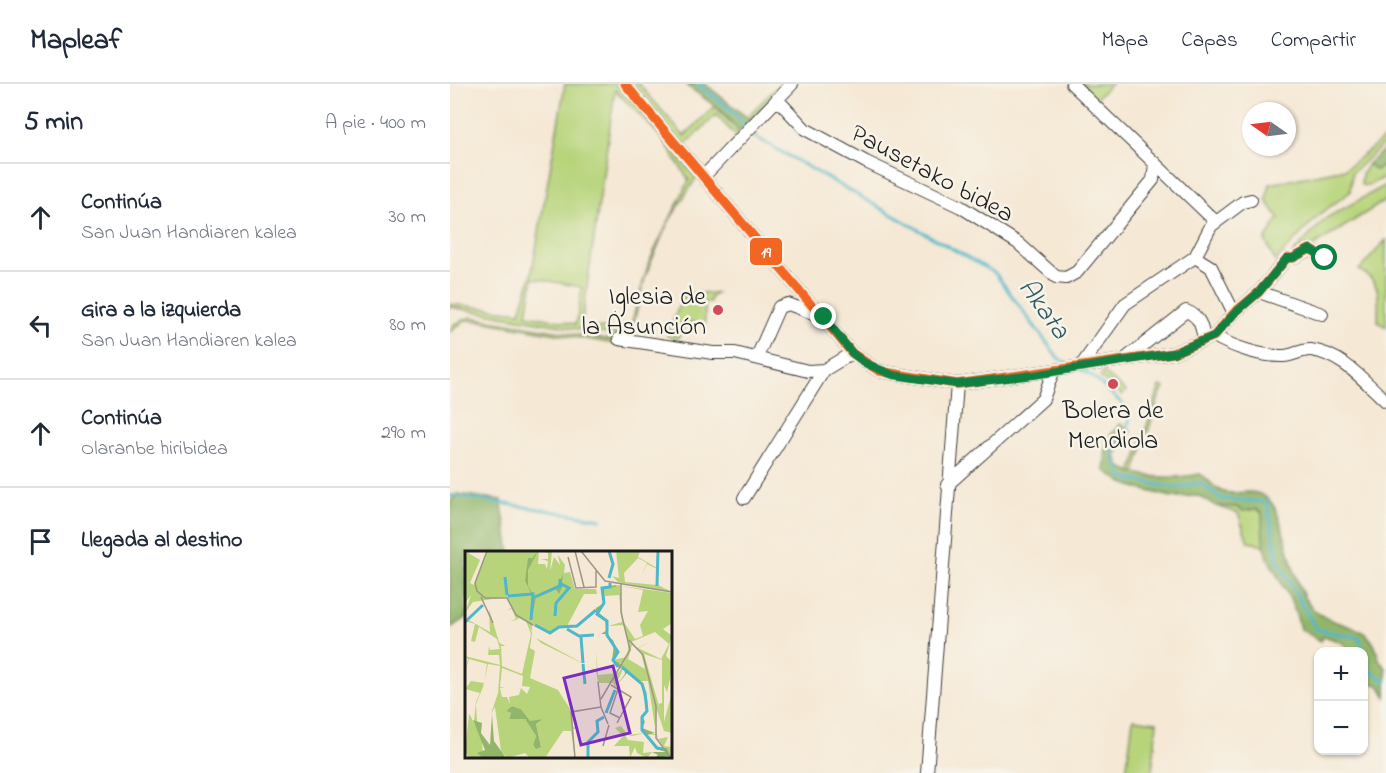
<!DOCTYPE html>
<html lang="es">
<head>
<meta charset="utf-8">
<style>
	body { margin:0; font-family:"Indie Flower",sans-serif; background:#f6f6f7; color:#1f2937 }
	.controls { position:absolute; right:18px; bottom:18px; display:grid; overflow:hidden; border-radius:12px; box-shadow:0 2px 4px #0004 }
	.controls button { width:54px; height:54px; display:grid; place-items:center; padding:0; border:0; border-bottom:2px solid #e0e1e3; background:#fff; color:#1f2937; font:30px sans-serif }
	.compass { position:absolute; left:792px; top:18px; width:54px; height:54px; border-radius:50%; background:#fff; box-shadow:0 2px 4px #0004; rotate:284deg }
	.stop { position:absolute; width:18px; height:18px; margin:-14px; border:4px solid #0b8043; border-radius:50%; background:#fff }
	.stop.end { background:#0b8043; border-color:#fff; box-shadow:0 2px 6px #0008 }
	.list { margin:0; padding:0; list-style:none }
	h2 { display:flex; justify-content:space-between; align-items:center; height:78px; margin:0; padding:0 24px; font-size:26px }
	h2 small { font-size:20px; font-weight:400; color:#747a83 }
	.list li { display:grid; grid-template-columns:39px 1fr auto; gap:18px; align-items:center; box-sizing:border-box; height:108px; padding:0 24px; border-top:2px solid #e0e1e3 }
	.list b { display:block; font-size:22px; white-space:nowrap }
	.list p { margin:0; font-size:20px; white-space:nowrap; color:#747a83 }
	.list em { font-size:20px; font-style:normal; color:#747a83 }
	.icon { flex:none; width:33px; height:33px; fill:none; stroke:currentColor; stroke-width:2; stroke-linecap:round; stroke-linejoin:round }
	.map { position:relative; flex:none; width:936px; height:689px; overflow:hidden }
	header { display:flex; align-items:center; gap:36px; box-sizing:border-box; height:84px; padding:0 30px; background:#fff; border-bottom:2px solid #e0e1e3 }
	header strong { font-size:28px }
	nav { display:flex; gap:33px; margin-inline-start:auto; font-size:21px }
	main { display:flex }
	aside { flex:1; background:#fff }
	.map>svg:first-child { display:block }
	.green { fill:#b7d47a; stroke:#6a784b; stroke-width:1.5; fill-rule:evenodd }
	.forest { fill:#91b66a; stroke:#566943; stroke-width:1.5 }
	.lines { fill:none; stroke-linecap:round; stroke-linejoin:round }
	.stream { stroke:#4eb7cb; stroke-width:3 }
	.minor-casing { stroke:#3d3b38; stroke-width:14 }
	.minor { stroke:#fff; stroke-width:12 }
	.bus-1-casing { stroke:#f7f3e8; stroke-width:14 }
	.bus-1 { stroke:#f26522; stroke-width:9 }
	.route { stroke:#0b8043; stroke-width:8 }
	.poi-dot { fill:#d1495b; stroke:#f7f3e8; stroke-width:2 }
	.labels { text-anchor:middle; stroke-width:5; stroke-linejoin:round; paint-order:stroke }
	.street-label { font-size:26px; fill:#1c1c1c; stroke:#f7f3e8 }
	.poi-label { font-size:26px; fill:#1c1c1c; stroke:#f7f3e8; text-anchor:end }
	.water-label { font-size:27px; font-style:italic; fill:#305a62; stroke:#f7f3e8 }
	.inset-river { fill:none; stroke:#4eb7cb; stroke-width:3 }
	.inset-road { fill:none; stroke:#9e968a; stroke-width:1.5 }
	.view { fill:#7b2cbf; fill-opacity:0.15; stroke:#7b2cbf; stroke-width:3 }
	.inset-edge { fill:none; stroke:#1c1c1c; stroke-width:3 }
	.line-badge { stroke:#f7f3e8; stroke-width:2 }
	.badge-label { font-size:16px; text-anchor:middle; font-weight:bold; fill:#fff }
</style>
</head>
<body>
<header>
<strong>Mapleaf</strong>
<nav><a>Mapa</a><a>Capas</a><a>Compartir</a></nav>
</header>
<main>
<aside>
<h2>5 min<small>A pie · 400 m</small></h2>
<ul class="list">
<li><svg class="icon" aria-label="ahead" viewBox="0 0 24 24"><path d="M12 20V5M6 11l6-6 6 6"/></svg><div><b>Continúa</b><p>San Juan Handiaren kalea</p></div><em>30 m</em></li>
<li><svg class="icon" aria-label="left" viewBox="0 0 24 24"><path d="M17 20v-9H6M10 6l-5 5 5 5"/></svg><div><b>Gira a la izquierda</b><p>San Juan Handiaren kalea</p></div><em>80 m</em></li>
<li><svg class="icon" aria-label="ahead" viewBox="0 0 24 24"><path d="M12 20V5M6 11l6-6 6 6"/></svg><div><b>Continúa</b><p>Olaranbe hiribidea</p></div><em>290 m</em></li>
<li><svg class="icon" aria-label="arrive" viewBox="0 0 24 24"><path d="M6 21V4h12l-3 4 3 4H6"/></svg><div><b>Llegada al destino</b></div></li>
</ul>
</aside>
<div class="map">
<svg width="936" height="689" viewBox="0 0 936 689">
	<rect width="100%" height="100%" fill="#f7f3e8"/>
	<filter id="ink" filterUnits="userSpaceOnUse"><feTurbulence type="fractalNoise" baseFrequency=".0167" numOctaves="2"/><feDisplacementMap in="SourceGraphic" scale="12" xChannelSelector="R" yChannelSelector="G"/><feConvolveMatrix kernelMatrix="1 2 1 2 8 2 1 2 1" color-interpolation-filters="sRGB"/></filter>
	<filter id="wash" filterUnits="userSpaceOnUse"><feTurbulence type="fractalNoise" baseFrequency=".008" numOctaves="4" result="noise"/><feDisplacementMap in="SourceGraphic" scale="24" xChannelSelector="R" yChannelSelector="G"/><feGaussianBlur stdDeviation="1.35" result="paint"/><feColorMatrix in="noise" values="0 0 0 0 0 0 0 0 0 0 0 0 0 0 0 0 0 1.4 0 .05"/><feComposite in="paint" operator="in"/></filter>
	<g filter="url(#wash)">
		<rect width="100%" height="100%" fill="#f5e8d4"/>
		<path class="green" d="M115 0H171L246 94 217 140 195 193 180 254 0 223V220L70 228 81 193ZM165 6 211 53 239 96 199 178 181 241 176 248 132 241V238ZM83 194 132 203 126 240 77 231Z
			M182 0H189L234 52 265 22 289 47 285 51 266 31 233 63Z
			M330 0H338L300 36 298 32Z
			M629 0H661L645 15Z
			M936 53V58L902 89 900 108 870 130 825 177 815 156 829 134 816 116 820 100 895 85Z
			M918 80 925 86 936 81V93L916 102 911 101 912 90Z
			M936 101V116L865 161 843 169 876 134Z
			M936 156V243L928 238C928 213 933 198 909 186Z
			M234 209H266L261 213 260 219 255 218V240L236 238 228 254 217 252Z
			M21 233 177 259V262L31 237 16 236 0 248 4 240Z
			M653 288 676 307 672 311 650 293Z
			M710 302 715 304 710 310 685 388 681 389Z
			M766 422 786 423 793 427 806 425 812 429 815 461 798 458 788 429Z
			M683 635 707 638 702 689H676Z"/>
		<path class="forest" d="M235 0H255L300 36 289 47 273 28Z
			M936 64V81L925 86 918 80Z
			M670 340 681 346 666 372 670 383C694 395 723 395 750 390 758 394 763 404 771 407 787 414 802 400 819 416 834 429 840 492 857 518 875 544 909 537 922 557 929 567 925 574 936 584V613L929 601 914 598V568L902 567 891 558 874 552 871 557 850 545C845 517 831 501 819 476 812 461 812 445 812 429L806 425 793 427 786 423 766 422 749 412 722 413 690 405 673 399 654 386C657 363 652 358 670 340Z
			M7 410 51 416 60 468 16 469V534L0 544V417Z"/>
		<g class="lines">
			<path class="stream" d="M247 0 284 28 296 45
				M300 50 545 189 608 274 617 279
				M631 286 642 292 678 325 679 339 663 370 673 394 724 404 750 399 772 415 817 418 828 477 866 545 910 554 912 568
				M0 411 151 435
				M914 583 936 597"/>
		</g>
	</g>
	<g filter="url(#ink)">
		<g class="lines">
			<defs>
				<path id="minor" d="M175 0 402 269 429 287 507 300 723 269 764 252 784 229 809 208 837 174H843L860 165 875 174
					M622 0 766 138
					M327 15 355 45 416 78 511 123 568 159 606 193 616 194 627 188 703 96 705 79
					M254 92 342 0
					M745 173 761 183 784 229
					M809 208 872 230
					M764 252C783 263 812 273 834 272 843 272 852 265 861 266 892 270 915 298 936 317
					M169 255 263 269H285L358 287 374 286 402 269
					M307 273 329 223 338 220 373 233
					M674 276 736 227C750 232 752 243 754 256
					M631 282 675 220 745 173 761 142 793 118 801 116
					M497 401 593 315 603 288
					M294 414 374 286
					M477 689 507 300"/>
			</defs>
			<use href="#minor" class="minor-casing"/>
			<use href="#minor" class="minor"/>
			<defs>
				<path id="bus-1" d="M175 0 402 269 429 287 507 300 723 269 764 252 784 229 809 208 837 174H843L860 165 875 174"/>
			</defs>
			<use href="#bus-1" class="bus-1-casing"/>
			<use href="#bus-1" class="bus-1"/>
		</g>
	</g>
	<g class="lines" filter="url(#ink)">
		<path class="route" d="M374 233 402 269 415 279 443 291 507 300 584 291 723 269 764 252 784 230 809 208 837 174H843L860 165 875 174"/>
	</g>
	<g class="poi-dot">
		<circle cx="268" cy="226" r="6"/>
		<circle cx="663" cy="300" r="6"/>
	</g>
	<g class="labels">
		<g class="street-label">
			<text transform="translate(483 88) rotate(28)" y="9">Pausetako bidea</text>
		</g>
		<g class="poi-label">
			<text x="256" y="220">Iglesia de<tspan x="256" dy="30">la Asunción</tspan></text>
			<text x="663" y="334" text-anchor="middle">Bolera de<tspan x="663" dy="30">Mendiola</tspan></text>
		</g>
		<g class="water-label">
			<text transform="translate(595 224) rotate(54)" y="9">Akata</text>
		</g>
	</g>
	<g transform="translate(15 467)">
		<rect width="207" height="207" fill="#f5e8d4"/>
		<path d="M0 0 15 9 5 32 9 34 22 0H74L73 13H80L82 18 83 10 76 8H83V2L77 0H87L85 20 89 6 95 14 93 4 100 14 99 22 105 21 110 38H131L132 43H119L101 77H94L85 83 67 74V80L64 73 67 82 65 97 70 100 65 127 93 139 107 161 125 158 107 162 108 176 115 177 108 178 110 207 106 180H98L80 207H65L60 202 42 207 36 200 30 156 26 163 33 142 35 115 23 113 18 136 11 153 12 171 9 170 11 151 15 142 0 138 6 130 19 132 22 113 4 108 0 121 3 108 0 105 35 114 34 104H23L24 95 25 99 35 98 32 88 14 76 10 91 6 90 10 73 0 70V67L25 81 24 58 34 91 36 93 39 94 40 95H36L37 115 57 123 66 83 61 70 54 67 51 69 45 70 51 68 47 58 42 59 47 57 41 46 8 51 0 62 6 44 0 52ZM37 117 58 125 57 135 65 136 62 143 56 137 54 144 44 146 45 153 42 146H37L35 137H40L35 136ZM47 155 56 158 65 171 78 168 71 173 76 196 72 190V198L68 194 71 185 60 168H44L46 162 41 160ZM151 0H175L173 6 192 17 191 6 193 15V34L207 41 153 31 147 25 154 27ZM173 7 182 12 176 25 182 13 192 18V34L160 31 159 22ZM155 34 158 70 170 88 178 85 175 74 183 60 173 61 178 39 156 35 207 42V72L198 78 207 85 201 105 207 111V119L202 141 199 134V171L207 141V182L199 180 192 159 190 175 193 188 203 186 199 195 206 196 202 192 207 196V207L190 184 182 183H191L183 130H174L159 116 150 136 148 132H133L131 119 76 92 71 87 132 120 131 98 133 124 153 122 157 117 154 115 160 111 152 113 148 109 162 106 164 91 158 74 143 75 157 71 154 44 140 45 139 40V37ZM190 81 204 93 196 108 173 97 187 90 172 97 166 91ZM167 94 176 102 180 118 163 108ZM179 103 197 109V152L193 153 198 169ZM0 162 5 164 17 188 18 207H4L0 200 4 164ZM156 175 163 184 180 182 167 185 163 184 159 182V183L163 189 179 191 178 202 187 201 182 207 172 202 170 196 165 207 164 195H149L158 185 150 177Z" fill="#b7d47a" fill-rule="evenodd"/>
		<path d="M73 0 63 19V35L69 45 93 34 98 23 97 32 105 36 98 34 94 43 90 37 71 46 67 66 68 46 60 30 63 7H67L65 10ZM152 34 150 36 139 37 140 52 133 61 142 69 143 86 148 89 153 102 148 109 158 114 155 118 147 109 149 93 142 86 141 83H136L142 79 140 70 131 64V57L139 52 137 36ZM159 116 178 132 182 146 183 160 178 166 180 171 177 177 190 182 181 184 193 197H202L205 205 190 207 193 204 187 201H201L191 198 176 179V165L182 159 176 133 162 122 150 136 160 123ZM47 155 56 158 65 170 78 168 71 173 76 196 71 198 68 194 71 185 60 168H44L46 162 41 160ZM27 163 29 190 41 207H18L12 202 20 199 8 169 17 172 16 182 25 194Z" fill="#91b66a"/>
		<path class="inset-river" d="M40 26 42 44M144 27 148 13 144 0M145 32V36L137 37 139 52 132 63 142 70V84L153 101 148 109 153 116M192 35 193 0M43 45 68 43 66 69M70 46 95 35V28M90 65 91 52 104 37 96 33M0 71 18 54M70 74 85 82 94 76 112 75 131 59M102 78 114 85 129 84M116 86 118 112M118 113 120 133M157 116 177 133 180 142 182 160 177 166V179L192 197 198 198M141 162 150 139M123 207V191L133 181 132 170 139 166"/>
		<path class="inset-road" d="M22 0 10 32 12 40 20 47H42L51 64 68 74M110 0 119 36M116 0 140 30 207 41M103 6 111 37 131 36V20M16 46 28 72M164 89 178 104 191 155V187L206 207M133 131 136 156 143 173M146 134 166 146 152 172M153 138 145 162 155 167M136 148 165 99 156 61V33M138 195 144 174M110 207 106 161 136 156"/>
		<path class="view" d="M148 115 165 182 116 194 99 127Z"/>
		<rect width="207" height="207" class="inset-edge"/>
	</g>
	<rect class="line-badge" x="299" y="153" width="34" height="29" rx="6" fill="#f26522"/>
	<g class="badge-label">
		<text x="316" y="173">19</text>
	</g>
</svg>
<div class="controls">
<button>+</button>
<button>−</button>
</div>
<svg class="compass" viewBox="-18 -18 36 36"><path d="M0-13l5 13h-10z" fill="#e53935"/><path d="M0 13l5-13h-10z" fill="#747a83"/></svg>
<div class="stop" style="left:875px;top:174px"></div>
<div class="stop end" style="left:374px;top:233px"></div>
</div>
</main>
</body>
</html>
